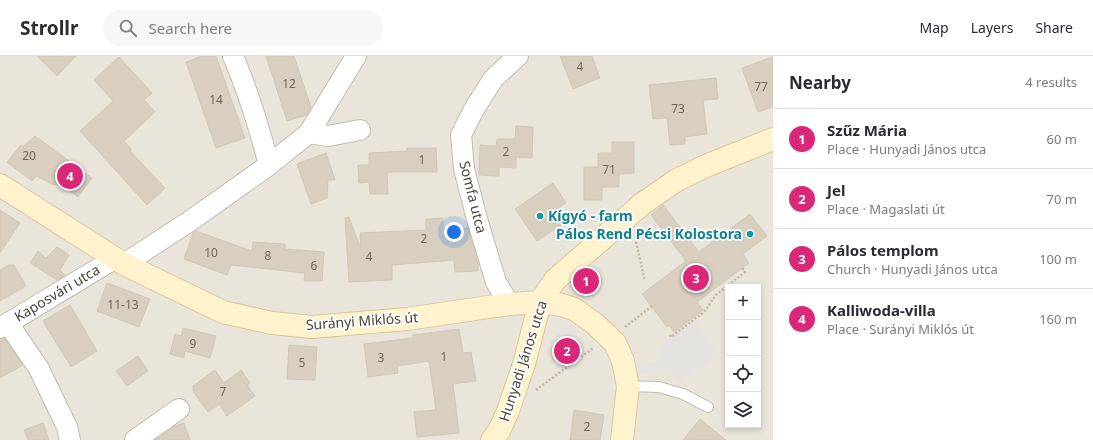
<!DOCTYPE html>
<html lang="en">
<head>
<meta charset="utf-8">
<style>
	body { margin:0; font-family:"Noto Sans",sans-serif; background:#f7f7f7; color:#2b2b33 }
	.controls { position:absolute; right:12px; bottom:12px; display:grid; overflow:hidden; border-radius:0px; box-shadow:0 2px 6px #0003 }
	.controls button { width:36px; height:36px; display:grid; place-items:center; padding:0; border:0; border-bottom:1px solid #e1e1e2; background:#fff; color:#2b2b33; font:20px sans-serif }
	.you { position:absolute; left:454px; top:176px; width:14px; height:14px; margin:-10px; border:3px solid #fff; border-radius:50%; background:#1a73e8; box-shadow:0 0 0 6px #1a73e833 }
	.badge { display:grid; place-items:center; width:26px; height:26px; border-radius:50%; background:#db2777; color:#fff; font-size:13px; font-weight:700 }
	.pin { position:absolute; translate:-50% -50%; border:2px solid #fff; box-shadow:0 1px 4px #0006 }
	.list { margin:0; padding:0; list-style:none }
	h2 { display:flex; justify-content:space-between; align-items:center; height:52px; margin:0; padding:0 16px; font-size:17px }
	h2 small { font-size:13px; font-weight:400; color:#7c7c81 }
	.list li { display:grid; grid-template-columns:26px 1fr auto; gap:12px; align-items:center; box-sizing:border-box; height:60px; padding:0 16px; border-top:1px solid #e1e1e2 }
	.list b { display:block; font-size:15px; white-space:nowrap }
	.list p { margin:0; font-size:13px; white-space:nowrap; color:#7c7c81 }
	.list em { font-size:13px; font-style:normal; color:#7c7c81 }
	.icon { flex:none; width:22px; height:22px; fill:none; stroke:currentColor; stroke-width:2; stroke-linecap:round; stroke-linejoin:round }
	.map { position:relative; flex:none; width:773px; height:384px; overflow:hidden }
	header { display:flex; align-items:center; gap:24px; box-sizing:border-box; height:56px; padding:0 20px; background:#fff; border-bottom:1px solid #e1e1e2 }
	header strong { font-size:19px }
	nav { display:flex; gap:22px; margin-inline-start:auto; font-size:14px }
	.search { width:280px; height:36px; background:#f7f7f7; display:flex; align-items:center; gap:10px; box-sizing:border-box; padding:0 14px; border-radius:22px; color:#7c7c81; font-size:15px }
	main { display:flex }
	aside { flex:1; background:#fff }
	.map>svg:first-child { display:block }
	.residential { fill:#eae5da; fill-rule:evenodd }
	.parking { fill:#e5e3e0 }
	.building { fill:#d8cfc1; stroke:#d3c7b4 }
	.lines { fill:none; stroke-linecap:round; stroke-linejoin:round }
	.lane-casing { stroke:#c2bbae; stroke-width:12 }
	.street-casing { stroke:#c2bbae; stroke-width:22 }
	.secondary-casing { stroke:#d6c79b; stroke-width:24 }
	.path { stroke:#c4b79f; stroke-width:2.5; stroke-dasharray:2 2; stroke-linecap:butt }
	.lane { stroke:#fff; stroke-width:10 }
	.street { stroke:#fff; stroke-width:20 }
	.secondary { stroke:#fff3cd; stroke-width:22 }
	.culture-dot { fill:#0f9aa8; stroke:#fff; stroke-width:1.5 }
	.labels { text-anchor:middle; stroke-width:3.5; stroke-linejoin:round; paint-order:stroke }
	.number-label { font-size:12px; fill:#6e675b }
	.street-label { font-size:14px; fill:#4b4439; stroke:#fff }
	.culture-label { font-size:14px; font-weight:bold; fill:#0d838f; stroke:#fff; text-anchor:start }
</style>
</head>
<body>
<header>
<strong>Strollr</strong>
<div class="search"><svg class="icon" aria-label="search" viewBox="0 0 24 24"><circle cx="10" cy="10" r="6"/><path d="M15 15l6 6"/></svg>Search here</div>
<nav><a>Map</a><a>Layers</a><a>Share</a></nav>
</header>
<main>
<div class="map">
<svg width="773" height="384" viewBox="0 0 773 384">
	<rect width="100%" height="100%" fill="#f6f3ec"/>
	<path class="residential" d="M0 0H773V384H0ZM728 231H758V369H728Z"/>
	<path class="parking" d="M694 265 719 296 681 326 671 315 639 318 637 308 662 304 654 295Z"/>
	<path class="building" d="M37 0H76L57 20Z
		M202 0H216L245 82 216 92 186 6Z
		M266 0H294L311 51 307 59 287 65Z
		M560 0H592L600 22 573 33Z
		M119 1 152 37 144 44 155 56 124 85 131 93 130 95 165 132 147 149 80 75 113 45 94 24Z
		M773 1V51L758 56 742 12Z
		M716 22 718 43 703 44 707 78 685 81V88L670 89 667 62 653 63 649 29Z
		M516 70 533 71 532 102 516 101V112L499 111V120L479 119 480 89 496 90 497 83H515Z
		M35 80 92 122 78 141 59 127 54 129 36 120 32 125 7 106 21 89 23 91Z
		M612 86H634V117L619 118V131H602V144H584V111H598V97H612Z
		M407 92H436L437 116H387L388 138H370L369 126 359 127 358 109H369V97L407 95Z
		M326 97 335 124H328L327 142 311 148 297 108Z
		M553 127 566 147 555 154 564 167 537 185 515 153Z
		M663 149 699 196 750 158 767 180 743 198 749 207 697 246 703 254 674 276 669 269 667 271 642 238 686 205 651 159Z
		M0 154 20 167 0 197Z
		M349 161 361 194 360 177 426 174V163L443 162V173L468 172 478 206V215L455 216 454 204 392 209V224L349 226 345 162Z
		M196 175 252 195 253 186 285 188V193L324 196 322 225H304L305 217 231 209 227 219 184 203 193 177Z
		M57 191 69 199 60 214 65 219 57 224 30 207 38 195 46 202Z
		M9 209H14L26 230 0 245V214Z
		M107 227 150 243 139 271 97 255Z
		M70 249 97 295 71 311 43 265Z
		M183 272 216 280 210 302 185 295 184 302 170 298 175 278 181 280Z
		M459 273 463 297 471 296 476 325 453 328 459 377 417 381 414 356 436 354 429 305 397 310 398 317 368 321 364 288 413 282V279Z
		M4 282 23 309 0 322V283Z
		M289 289 317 291 315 324 287 323Z
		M138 300 148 315 127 330 116 315Z
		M215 314 224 327 241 314 250 327 247 329 255 340 227 360 219 348 208 356 193 335V330Z
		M574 354 604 359 600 384H570Z
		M700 363 726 384H683Z
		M43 367 49 384H28L24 374Z
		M184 367 190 384H155L175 370Z"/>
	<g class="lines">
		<defs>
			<path id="lane" d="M628 330 659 331 683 338 708 351"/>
			<path id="street" d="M309 77 328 80 360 74
				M269 109 309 77 356 0
				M124 208 190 165 269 109C259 71 248 35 233 0
				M509 248 496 226 477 163 464 113 461 79 473 55 493 23 518 0
				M8 267 39 313 67 371 70 384
				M0 272 114 203
				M135 384 179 353"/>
			<path id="secondary" d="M0 129 124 208 223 256 272 267 312 271 407 263 509 248 540 246 562 249 574 253 594 267 615 287 623 305 628 330 622 384
				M492 384 499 375 508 355 524 308 540 246 555 224 642 148 677 124 708 109 773 83"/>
		</defs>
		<use href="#lane" class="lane-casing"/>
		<use href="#street" class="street-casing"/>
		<use href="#secondary" class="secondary-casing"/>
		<path class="path" d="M641 175 636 186 645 225
			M625 271 652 250
			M670 279 671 281 704 256 716 239 745 216 742 212
			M536 334 593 292"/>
		<use href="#lane" class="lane"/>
		<use href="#street" class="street"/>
		<use href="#secondary" class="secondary"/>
	</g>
	<g class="culture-dot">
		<circle cx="540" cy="160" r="4"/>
		<circle cx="750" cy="178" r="4"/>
	</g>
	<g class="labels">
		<g class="number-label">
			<text x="580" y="15">4</text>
			<text x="289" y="32">12</text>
			<text x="761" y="35">77</text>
			<text x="216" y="48">14</text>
			<text x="678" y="57">73</text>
			<text x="506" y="100">2</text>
			<text x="29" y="104">20</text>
			<text x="422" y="108">1</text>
			<text x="609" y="118">71</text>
			<text x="424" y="187">2</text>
			<text x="211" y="201">10</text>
			<text x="268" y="204">8</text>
			<text x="369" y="205">4</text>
			<text x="314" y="214">6</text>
			<text x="123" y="253">11-13</text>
			<text x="193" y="292">9</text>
			<text x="444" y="305">1</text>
			<text x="381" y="306">3</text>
			<text x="302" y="311">5</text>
			<text x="223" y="340">7</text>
			<text x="587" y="375">2</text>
		</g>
		<g class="street-label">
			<text transform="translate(473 141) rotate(76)" y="5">Somfa utca</text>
			<text transform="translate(57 237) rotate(-31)" y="5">Kaposvári utca</text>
			<text transform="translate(362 265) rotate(-4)" y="5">Surányi Miklós út</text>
			<text transform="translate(523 305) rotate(-72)" y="5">Hunyadi János utca</text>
		</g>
		<g class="culture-label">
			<text x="548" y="165">Kígyó - farm</text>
			<text x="742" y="183" text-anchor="end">Pálos Rend Pécsi Kolostora</text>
		</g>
	</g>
</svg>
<div class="controls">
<button>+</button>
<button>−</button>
<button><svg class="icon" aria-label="locate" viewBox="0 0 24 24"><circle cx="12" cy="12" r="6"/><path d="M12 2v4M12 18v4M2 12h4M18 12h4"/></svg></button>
<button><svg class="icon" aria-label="layers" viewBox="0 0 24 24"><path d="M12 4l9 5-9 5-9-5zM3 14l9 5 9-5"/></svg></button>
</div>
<div class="you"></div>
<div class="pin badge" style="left:586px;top:225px">1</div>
<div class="pin badge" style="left:567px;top:295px">2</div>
<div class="pin badge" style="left:696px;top:222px">3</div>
<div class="pin badge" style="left:70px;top:120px">4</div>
</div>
<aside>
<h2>Nearby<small>4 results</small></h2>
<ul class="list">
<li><span class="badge">1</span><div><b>Szűz Mária</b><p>Place · Hunyadi János utca</p></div><em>60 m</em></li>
<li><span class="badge">2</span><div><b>Jel</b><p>Place · Magaslati út</p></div><em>70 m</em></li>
<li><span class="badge">3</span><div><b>Pálos templom</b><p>Church · Hunyadi János utca</p></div><em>100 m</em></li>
<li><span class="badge">4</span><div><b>Kalliwoda-villa</b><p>Place · Surányi Miklós út</p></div><em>160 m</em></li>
</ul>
</aside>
</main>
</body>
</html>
